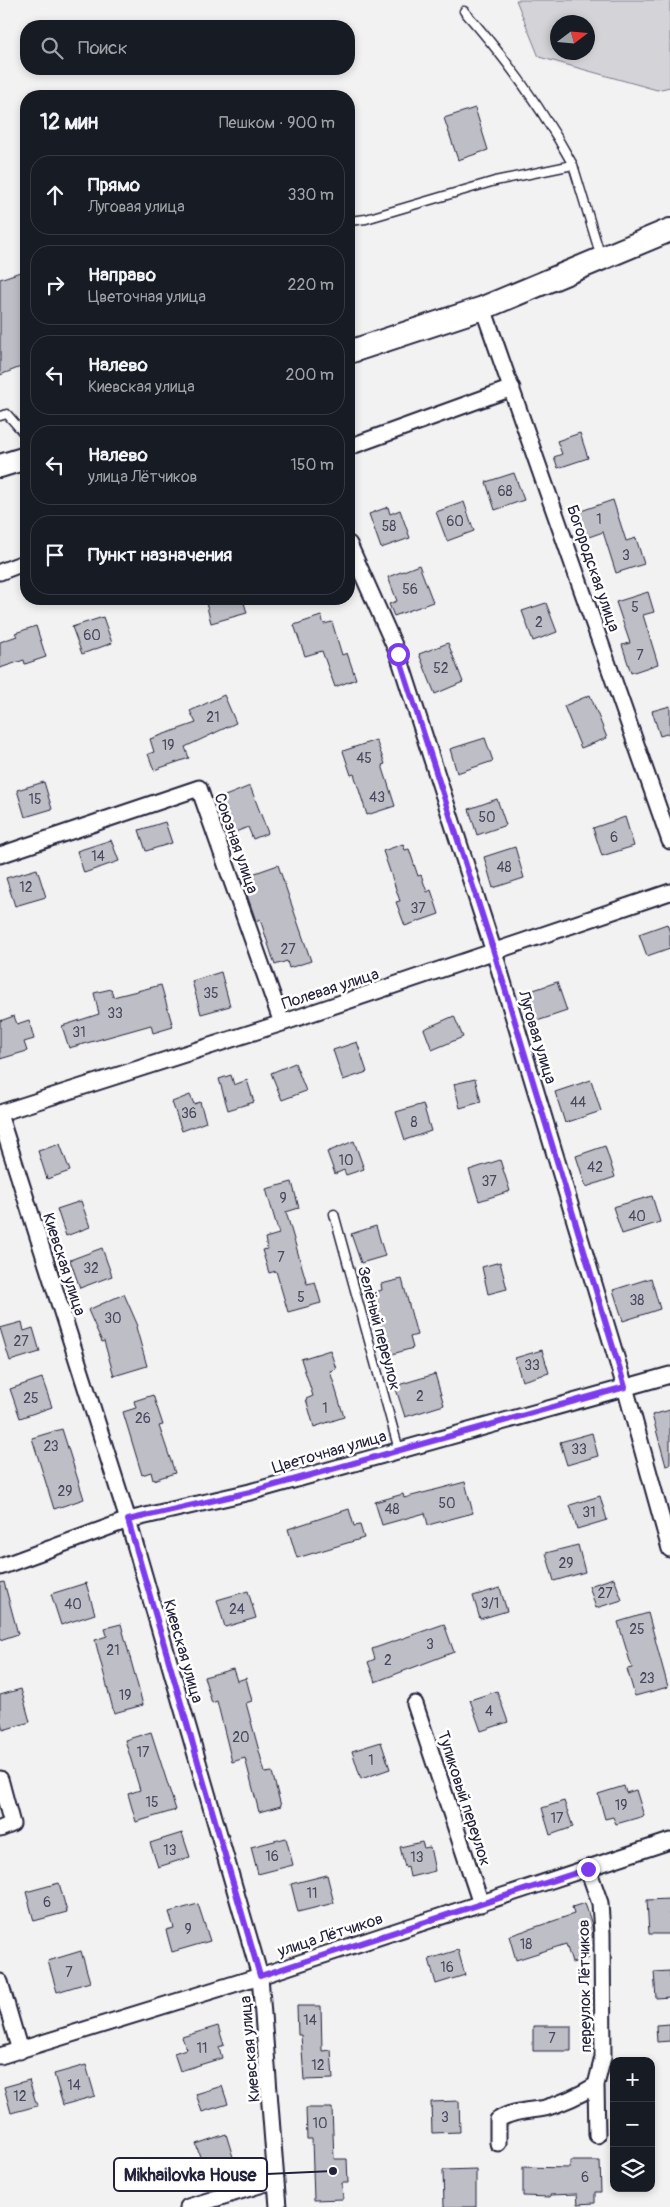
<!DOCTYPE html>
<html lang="ru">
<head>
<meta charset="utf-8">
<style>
	body { margin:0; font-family:Pangolin,sans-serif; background:#20242c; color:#f1f3f6 }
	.controls { position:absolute; right:15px; bottom:15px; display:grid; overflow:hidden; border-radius:10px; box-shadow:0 2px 8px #0003 }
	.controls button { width:45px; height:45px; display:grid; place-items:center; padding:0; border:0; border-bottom:1px solid #363941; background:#171b24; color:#f1f3f6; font:25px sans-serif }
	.compass { position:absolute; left:550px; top:15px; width:45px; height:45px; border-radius:50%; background:#171b24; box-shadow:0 2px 8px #0003; rotate:74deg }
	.stop { position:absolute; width:15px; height:15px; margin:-11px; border:4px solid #7c3aed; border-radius:50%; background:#fff }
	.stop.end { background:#7c3aed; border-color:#fff; box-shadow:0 1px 5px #0008 }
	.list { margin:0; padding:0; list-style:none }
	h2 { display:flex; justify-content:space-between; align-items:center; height:65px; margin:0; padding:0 20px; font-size:21px }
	h2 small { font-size:16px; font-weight:400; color:#9ea1a6 }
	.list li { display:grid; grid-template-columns:32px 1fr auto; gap:15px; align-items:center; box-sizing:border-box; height:80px; margin:0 10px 10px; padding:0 10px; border:1px solid #363941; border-radius:20px }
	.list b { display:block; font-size:19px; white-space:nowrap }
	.list p { margin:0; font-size:16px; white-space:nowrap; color:#9ea1a6 }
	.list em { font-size:16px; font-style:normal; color:#9ea1a6 }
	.icon { flex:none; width:28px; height:28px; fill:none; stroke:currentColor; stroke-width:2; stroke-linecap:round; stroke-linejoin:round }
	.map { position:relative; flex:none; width:670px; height:2207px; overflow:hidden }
	.search { position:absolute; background:#171b24; box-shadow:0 2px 8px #0003; left:20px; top:20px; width:335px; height:55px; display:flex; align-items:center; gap:12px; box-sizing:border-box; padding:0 18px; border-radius:20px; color:#9ea1a6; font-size:19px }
	.panel { position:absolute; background:#171b24; box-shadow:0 2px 8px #0003; left:20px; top:90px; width:335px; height:515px; border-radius:20px }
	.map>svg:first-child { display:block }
	.green { fill:#d3d3d8; stroke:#7a7a8a; fill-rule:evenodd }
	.building { fill:#bebec6; stroke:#22223b }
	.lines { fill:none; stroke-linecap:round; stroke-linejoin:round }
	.lane-casing { stroke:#22223b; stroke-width:11 }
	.street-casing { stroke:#22223b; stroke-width:19 }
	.secondary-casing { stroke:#22223b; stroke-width:26 }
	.lane { stroke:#fff; stroke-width:8 }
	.street { stroke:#fff; stroke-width:15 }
	.secondary { stroke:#fff; stroke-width:22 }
	.route { stroke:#7c3aed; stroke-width:6 }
	.labels { text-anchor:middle; stroke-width:5; stroke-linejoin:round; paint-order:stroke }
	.number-label { font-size:14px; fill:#49495e }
	.street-label { font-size:16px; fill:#22223b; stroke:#fff }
	.leader { fill:none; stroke:#22223b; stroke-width:2 }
	.callout-dot { fill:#22223b; stroke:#fff; stroke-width:2 }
	.callout { fill:#fff; stroke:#22223b; stroke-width:2 }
	.callout-label { font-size:18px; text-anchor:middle; font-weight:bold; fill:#22223b }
</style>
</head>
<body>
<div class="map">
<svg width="670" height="2207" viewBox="0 0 670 2207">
	<rect width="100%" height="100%" fill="#f2f2f3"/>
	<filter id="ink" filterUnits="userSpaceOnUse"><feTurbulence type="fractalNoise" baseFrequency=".02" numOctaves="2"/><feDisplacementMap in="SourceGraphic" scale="10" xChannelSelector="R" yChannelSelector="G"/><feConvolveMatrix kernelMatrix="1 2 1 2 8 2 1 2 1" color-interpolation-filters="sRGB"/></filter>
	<g filter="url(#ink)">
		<path class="green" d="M516 0H670V87L657 90 539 57ZM558 22H588V52H558Z"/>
		<path class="building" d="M475 108 488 150 458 160 444 118Z
			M26 270V365L0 375V279Z
			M580 433 588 458 558 468 554 457 562 454 557 441Z
			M514 473 524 500 495 510 486 482Z
			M613 500 626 541 636 538 644 564 616 573 603 532 586 538 578 512Z
			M464 502 474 531 447 541 436 512Z
			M388 507 390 514 400 510 410 538 381 548 369 514Z
			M419 565 433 602 394 616 389 604 397 601 388 577Z
			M648 592 654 612 643 615 658 664 631 673 622 645 630 643 616 602Z
			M205 599H243L247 613 211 623Z
			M546 603 557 632 533 641 522 611Z
			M321 616 324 624 332 622 342 655 347 653 356 679 335 687 322 651 305 656 294 625Z
			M103 617 112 643 82 654 72 627Z
			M36 626 46 657 25 664 24 660 0 668V642L17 636 15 633Z
			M448 643 463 682 435 694 419 654Z
			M224 695 236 723 185 747 189 758 154 770 148 754 154 752 150 739 196 723 190 711Z
			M590 695 607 738 581 748 564 706Z
			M670 706V733L660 736 652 711Z
			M485 738 493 761 457 773 450 749Z
			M376 740 385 764 382 765 395 806 367 815 354 774 351 775 343 751Z
			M44 782 52 809 25 817 17 790Z
			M250 786 268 833 253 839 248 827 228 835 215 800Z
			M497 799 506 825 477 835 469 809Z
			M625 817 634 846 602 856 593 828Z
			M165 822 172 843 146 851 139 830Z
			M111 840 119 861 84 873 77 851Z
			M403 844 405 850 409 849 418 876 421 875 427 892 431 890 439 914 405 926 396 902 400 901 383 851Z
			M515 847 524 878 493 888 484 857Z
			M278 865 311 961 289 968 287 961 275 965 260 919 256 921 241 878Z
			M37 869 46 897 15 906 6 878Z
			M667 924 670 933V948L647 956 639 934Z
			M221 972 230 1006 201 1014 192 981Z
			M557 982 567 1011 531 1023 522 994Z
			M161 985 173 1027 153 1033 151 1025 69 1048 62 1026 99 1014 94 993 111 989 113 997Z
			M14 1016 17 1024 29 1020 34 1039 24 1042 27 1051 0 1059V1021Z
			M454 1016 463 1037 432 1050 424 1029Z
			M357 1042 367 1072 343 1080 333 1050Z
			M295 1063 306 1091 282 1100 271 1073Z
			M231 1075 234 1085 247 1080 254 1102 228 1110 219 1079Z
			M475 1079 481 1102 460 1108 454 1084Z
			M591 1080 601 1111 565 1123 555 1092Z
			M190 1095 194 1104 200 1102 206 1122 182 1131 172 1102Z
			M423 1104 431 1131 405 1140 396 1112Z
			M354 1141 364 1169 346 1175 344 1170 335 1174 327 1152Z
			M60 1144 70 1171 47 1179 38 1151Z
			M605 1146 615 1177 586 1187 576 1156Z
			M500 1160 510 1191 479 1201 469 1170Z
			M292 1182 299 1208 286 1212 307 1284 315 1282 321 1303 288 1312 276 1271 269 1273 262 1250 267 1249 265 1238 279 1234 266 1189Z
			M652 1196 660 1222 622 1234 613 1207Z
			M81 1201 90 1227 66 1236 57 1209Z
			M376 1226 385 1256 361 1263 351 1234Z
			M102 1248 112 1276 80 1288 70 1260Z
			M500 1262 507 1289 488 1294 482 1267Z
			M651 1278 660 1309 623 1321 613 1290Z
			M402 1279 417 1335 410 1337 413 1348 389 1355 372 1293 382 1290 381 1284Z
			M124 1294 138 1326 136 1327 147 1366 114 1376 104 1341 102 1342 88 1310Z
			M22 1322 24 1331 33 1328 40 1352 10 1361 0 1328Z
			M330 1350 336 1369 330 1371 344 1417 314 1427 306 1399 313 1396 301 1359Z
			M542 1350 549 1373 522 1381 515 1358Z
			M435 1374 444 1405 405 1417 395 1386Z
			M42 1378 52 1407 20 1418 10 1389Z
			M153 1395 163 1425 159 1426 175 1473 153 1480 151 1472 142 1475 123 1412 136 1408 134 1401Z
			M670 1410V1465L666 1466 652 1415Z
			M62 1429 84 1499 54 1509 32 1438Z
			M592 1433 598 1456 567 1465 560 1442Z
			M465 1482 473 1513 428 1525 425 1513 382 1525 375 1502 403 1494 404 1498Z
			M600 1496 607 1520 577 1529 570 1505Z
			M349 1509 354 1526 360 1525 364 1538 297 1558 288 1529Z
			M578 1545 585 1572 554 1581 546 1553Z
			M614 1578 622 1600 596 1608 589 1586Z
			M4 1582 18 1634 0 1640V1583Z
			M86 1583 95 1614 61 1625 51 1594Z
			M500 1588 507 1611 480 1619 473 1596Z
			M248 1591 256 1618 225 1627 217 1600Z
			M648 1613 668 1687 635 1696 627 1669 632 1668 618 1622Z
			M121 1624 143 1705 114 1713 95 1640 107 1636 105 1628Z
			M444 1624 454 1652 375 1682 368 1662 375 1659 372 1649Z
			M233 1669 237 1681 246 1678 252 1701 246 1703 265 1773 272 1772 281 1806 259 1812 245 1758 232 1762 217 1701 212 1703 204 1677Z
			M21 1689 30 1722 3 1730 0 1719V1695Z
			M497 1691 508 1722 481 1731 470 1700Z
			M151 1732 176 1810 136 1822 128 1794 140 1790 125 1740Z
			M381 1742 390 1769 361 1779 352 1751Z
			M624 1786 626 1793 636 1790 644 1816 616 1824 613 1817 605 1819 598 1794Z
			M564 1801 573 1827 550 1835 542 1808Z
			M182 1833 190 1857 158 1867 150 1843Z
			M286 1838 293 1865 258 1874 251 1847Z
			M422 1842 424 1848 430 1847 435 1871 410 1877 408 1866 405 1867 400 1847Z
			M327 1875 334 1903 298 1912 291 1884Z
			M59 1883 67 1912 34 1921 26 1892Z
			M670 1899V1934H649L647 1900Z
			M585 1903 592 1925 593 1937 584 1940 589 1958 572 1963 566 1944 516 1960 509 1936 574 1914 572 1907Z
			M198 1904 210 1941 172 1952 166 1930 174 1928 169 1912Z
			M458 1950 465 1975 436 1984 429 1959Z
			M81 1951 90 1982 57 1992 48 1961Z
			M670 1971V1997L656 1998 654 1972Z
			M297 2006H321L322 2051 331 2050 333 2079 304 2080 301 2035H298Z
			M670 2024V2041L657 2042 656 2025Z
			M218 2026 224 2045 219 2047 222 2058 180 2071 174 2053 186 2049 182 2037Z
			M533 2026H571V2051H533Z
			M86 2065 95 2096 63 2105 54 2074Z
			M29 2080 37 2106 11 2113 4 2087Z
			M222 2086 228 2104 202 2112 196 2094Z
			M459 2101 460 2132 432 2133 431 2102Z
			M306 2108H332L334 2159H347L348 2183H342L343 2199 314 2200 312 2139H307Z
			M226 2134 233 2157 203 2167 196 2144Z
			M570 2161H600L601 2192H595V2203L578 2204 577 2194 550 2195V2197L523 2196V2167L570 2168Z
			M476 2169V2207H444L443 2170Z"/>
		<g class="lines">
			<defs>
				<path id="lane" d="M464 11C506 58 543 110 573 165
					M349 221 366 219 495 181 573 165 601 257
					M0 416 7 414 26 436
					M334 1214 399 1450"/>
				<path id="street" d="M483 308 670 841
					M349 447 512 388
					M349 544 398 654 494 952 625 1387 670 1549
					M0 572 26 562
					M0 855 199 788 282 1023
					M0 1113 282 1023 670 892
					M0 1117 128 1520 260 1976 278 2207
					M0 1567 128 1520 250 1492 670 1375
					M415 1704 481 1904
					M0 1779 12 1824 0 1829
					M588 1869 600 1903 602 1933 603 2057 596 2085 597 2135
					M0 1982 20 2051
					M0 2056 260 1976 670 1841
					M498 2143V2120C511 2111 529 2111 545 2108 563 2103 580 2095 596 2085
					M188 2207 276 2180"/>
				<path id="secondary" d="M349 352 483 308 670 230
					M0 466 26 458"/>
			</defs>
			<use href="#lane" class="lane-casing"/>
			<use href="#street" class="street-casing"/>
			<use href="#secondary" class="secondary-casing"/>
			<use href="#lane" class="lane"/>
			<use href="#street" class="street"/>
			<use href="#secondary" class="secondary"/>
		</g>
	</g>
	<g class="lines" filter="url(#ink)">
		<path class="route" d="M398 654 494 952 625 1387 250 1492 128 1520 260 1976 588 1869"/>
	</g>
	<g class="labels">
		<g class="number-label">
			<text x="505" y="496">68</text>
			<text x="599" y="524">1</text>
			<text x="455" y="526">60</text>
			<text x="389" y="531">58</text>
			<text x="626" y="560">3</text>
			<text x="410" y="594">56</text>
			<text x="635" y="612">5</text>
			<text x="539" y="627">2</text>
			<text x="92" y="640">60</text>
			<text x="640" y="660">7</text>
			<text x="441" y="673">52</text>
			<text x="213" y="722">21</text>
			<text x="168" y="750">19</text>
			<text x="364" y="763">45</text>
			<text x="377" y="802">43</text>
			<text x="35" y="804">15</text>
			<text x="487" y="822">50</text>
			<text x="614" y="842">6</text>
			<text x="98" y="861">14</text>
			<text x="504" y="872">48</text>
			<text x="26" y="892">12</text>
			<text x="418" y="913">37</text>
			<text x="288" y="954">27</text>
			<text x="211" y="998">35</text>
			<text x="115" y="1018">33</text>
			<text x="79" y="1037">31</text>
			<text x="578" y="1107">44</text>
			<text x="189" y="1118">36</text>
			<text x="414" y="1127">8</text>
			<text x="346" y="1165">10</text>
			<text x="595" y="1172">42</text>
			<text x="489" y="1186">37</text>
			<text x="283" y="1203">9</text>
			<text x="637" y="1221">40</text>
			<text x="281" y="1262">7</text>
			<text x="91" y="1273">32</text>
			<text x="301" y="1302">5</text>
			<text x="637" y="1305">38</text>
			<text x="113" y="1323">30</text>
			<text x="21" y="1346">27</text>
			<text x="532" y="1370">33</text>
			<text x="420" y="1401">2</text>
			<text x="31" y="1403">25</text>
			<text x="325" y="1413">1</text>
			<text x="143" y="1423">26</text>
			<text x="51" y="1451">23</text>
			<text x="579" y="1454">33</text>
			<text x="65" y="1496">29</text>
			<text x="447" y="1508">50</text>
			<text x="392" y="1514">48</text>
			<text x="589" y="1517">31</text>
			<text x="566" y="1568">29</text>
			<text x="605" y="1598">27</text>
			<text x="490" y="1608">3/1</text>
			<text x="73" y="1609">40</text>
			<text x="237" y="1614">24</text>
			<text x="637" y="1634">25</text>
			<text x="430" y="1649">3</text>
			<text x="113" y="1655">21</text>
			<text x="388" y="1665">2</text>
			<text x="647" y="1683">23</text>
			<text x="125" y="1700">19</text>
			<text x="489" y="1716">4</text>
			<text x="241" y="1742">20</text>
			<text x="143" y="1757">17</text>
			<text x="371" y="1765">1</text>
			<text x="152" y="1807">15</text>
			<text x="621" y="1810">19</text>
			<text x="557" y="1823">17</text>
			<text x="170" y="1855">13</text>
			<text x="272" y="1861">16</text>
			<text x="417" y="1862">13</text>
			<text x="312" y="1898">11</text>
			<text x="47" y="1907">6</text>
			<text x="188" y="1934">9</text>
			<text x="526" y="1949">18</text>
			<text x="447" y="1972">16</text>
			<text x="69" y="1977">7</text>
			<text x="310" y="2025">14</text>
			<text x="552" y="2043">7</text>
			<text x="202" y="2053">11</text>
			<text x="318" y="2070">12</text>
			<text x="74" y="2090">14</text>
			<text x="20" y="2101">12</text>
			<text x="445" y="2122">3</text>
			<text x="320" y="2128">10</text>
			<text x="585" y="2182">6</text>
		</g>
		<g class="street-label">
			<text transform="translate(594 568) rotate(71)" y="6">Богородская улица</text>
			<text transform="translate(237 843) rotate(71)" y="6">Союзная улица</text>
			<text transform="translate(330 988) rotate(-18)" y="6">Полевая улица</text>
			<text transform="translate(538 1037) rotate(73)" y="6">Луговая улица</text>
			<text transform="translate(65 1264) rotate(72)" y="6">Киевская улица</text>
			<text transform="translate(380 1328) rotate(75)" y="6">Зелёный переулок</text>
			<text transform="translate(329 1451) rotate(-16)" y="6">Цветочная улица</text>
			<text transform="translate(184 1651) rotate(74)" y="6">Киевская улица</text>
			<text transform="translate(465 1798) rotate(72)" y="6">Тупиковый переулок</text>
			<text transform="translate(330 1934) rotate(-18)" y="6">улица Лётчиков</text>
			<text transform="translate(584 1986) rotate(-91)" y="6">переулок Лётчиков</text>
			<text transform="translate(249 2049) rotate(-95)" y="6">Киевская улица</text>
		</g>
	</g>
	<path class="leader" d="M333 2171L267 2174"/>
	<circle class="callout-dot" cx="333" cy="2171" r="5"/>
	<rect class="callout" x="114" y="2158" width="153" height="33" rx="5"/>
	<g class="callout-label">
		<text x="190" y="2181">Mikhailovka House</text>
	</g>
</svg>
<div class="controls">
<button>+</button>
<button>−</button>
<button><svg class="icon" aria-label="layers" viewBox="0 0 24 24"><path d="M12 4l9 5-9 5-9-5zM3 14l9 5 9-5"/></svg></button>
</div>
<svg class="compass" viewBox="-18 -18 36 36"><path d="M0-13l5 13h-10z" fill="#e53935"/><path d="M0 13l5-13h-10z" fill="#9ea1a6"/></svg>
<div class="stop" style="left:398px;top:654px"></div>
<div class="stop end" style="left:588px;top:1869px"></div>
<div class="search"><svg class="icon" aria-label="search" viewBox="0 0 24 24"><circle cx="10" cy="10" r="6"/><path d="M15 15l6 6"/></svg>Поиск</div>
<section class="panel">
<h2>12 мин<small>Пешком · 900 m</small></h2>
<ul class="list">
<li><svg class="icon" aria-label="ahead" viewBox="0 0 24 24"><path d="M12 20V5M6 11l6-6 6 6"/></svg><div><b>Прямо</b><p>Луговая улица</p></div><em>330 m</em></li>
<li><svg class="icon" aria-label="right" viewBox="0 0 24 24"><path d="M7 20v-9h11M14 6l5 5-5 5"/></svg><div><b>Направо</b><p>Цветочная улица</p></div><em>220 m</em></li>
<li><svg class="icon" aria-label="left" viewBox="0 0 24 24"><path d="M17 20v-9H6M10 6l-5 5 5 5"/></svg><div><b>Налево</b><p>Киевская улица</p></div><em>200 m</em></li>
<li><svg class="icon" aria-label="left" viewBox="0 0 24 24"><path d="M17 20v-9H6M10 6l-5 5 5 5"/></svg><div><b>Налево</b><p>улица Лётчиков</p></div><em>150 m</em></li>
<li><svg class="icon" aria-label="arrive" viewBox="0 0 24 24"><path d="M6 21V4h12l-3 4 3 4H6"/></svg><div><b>Пункт назначения</b></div></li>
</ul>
</section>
</div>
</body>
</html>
